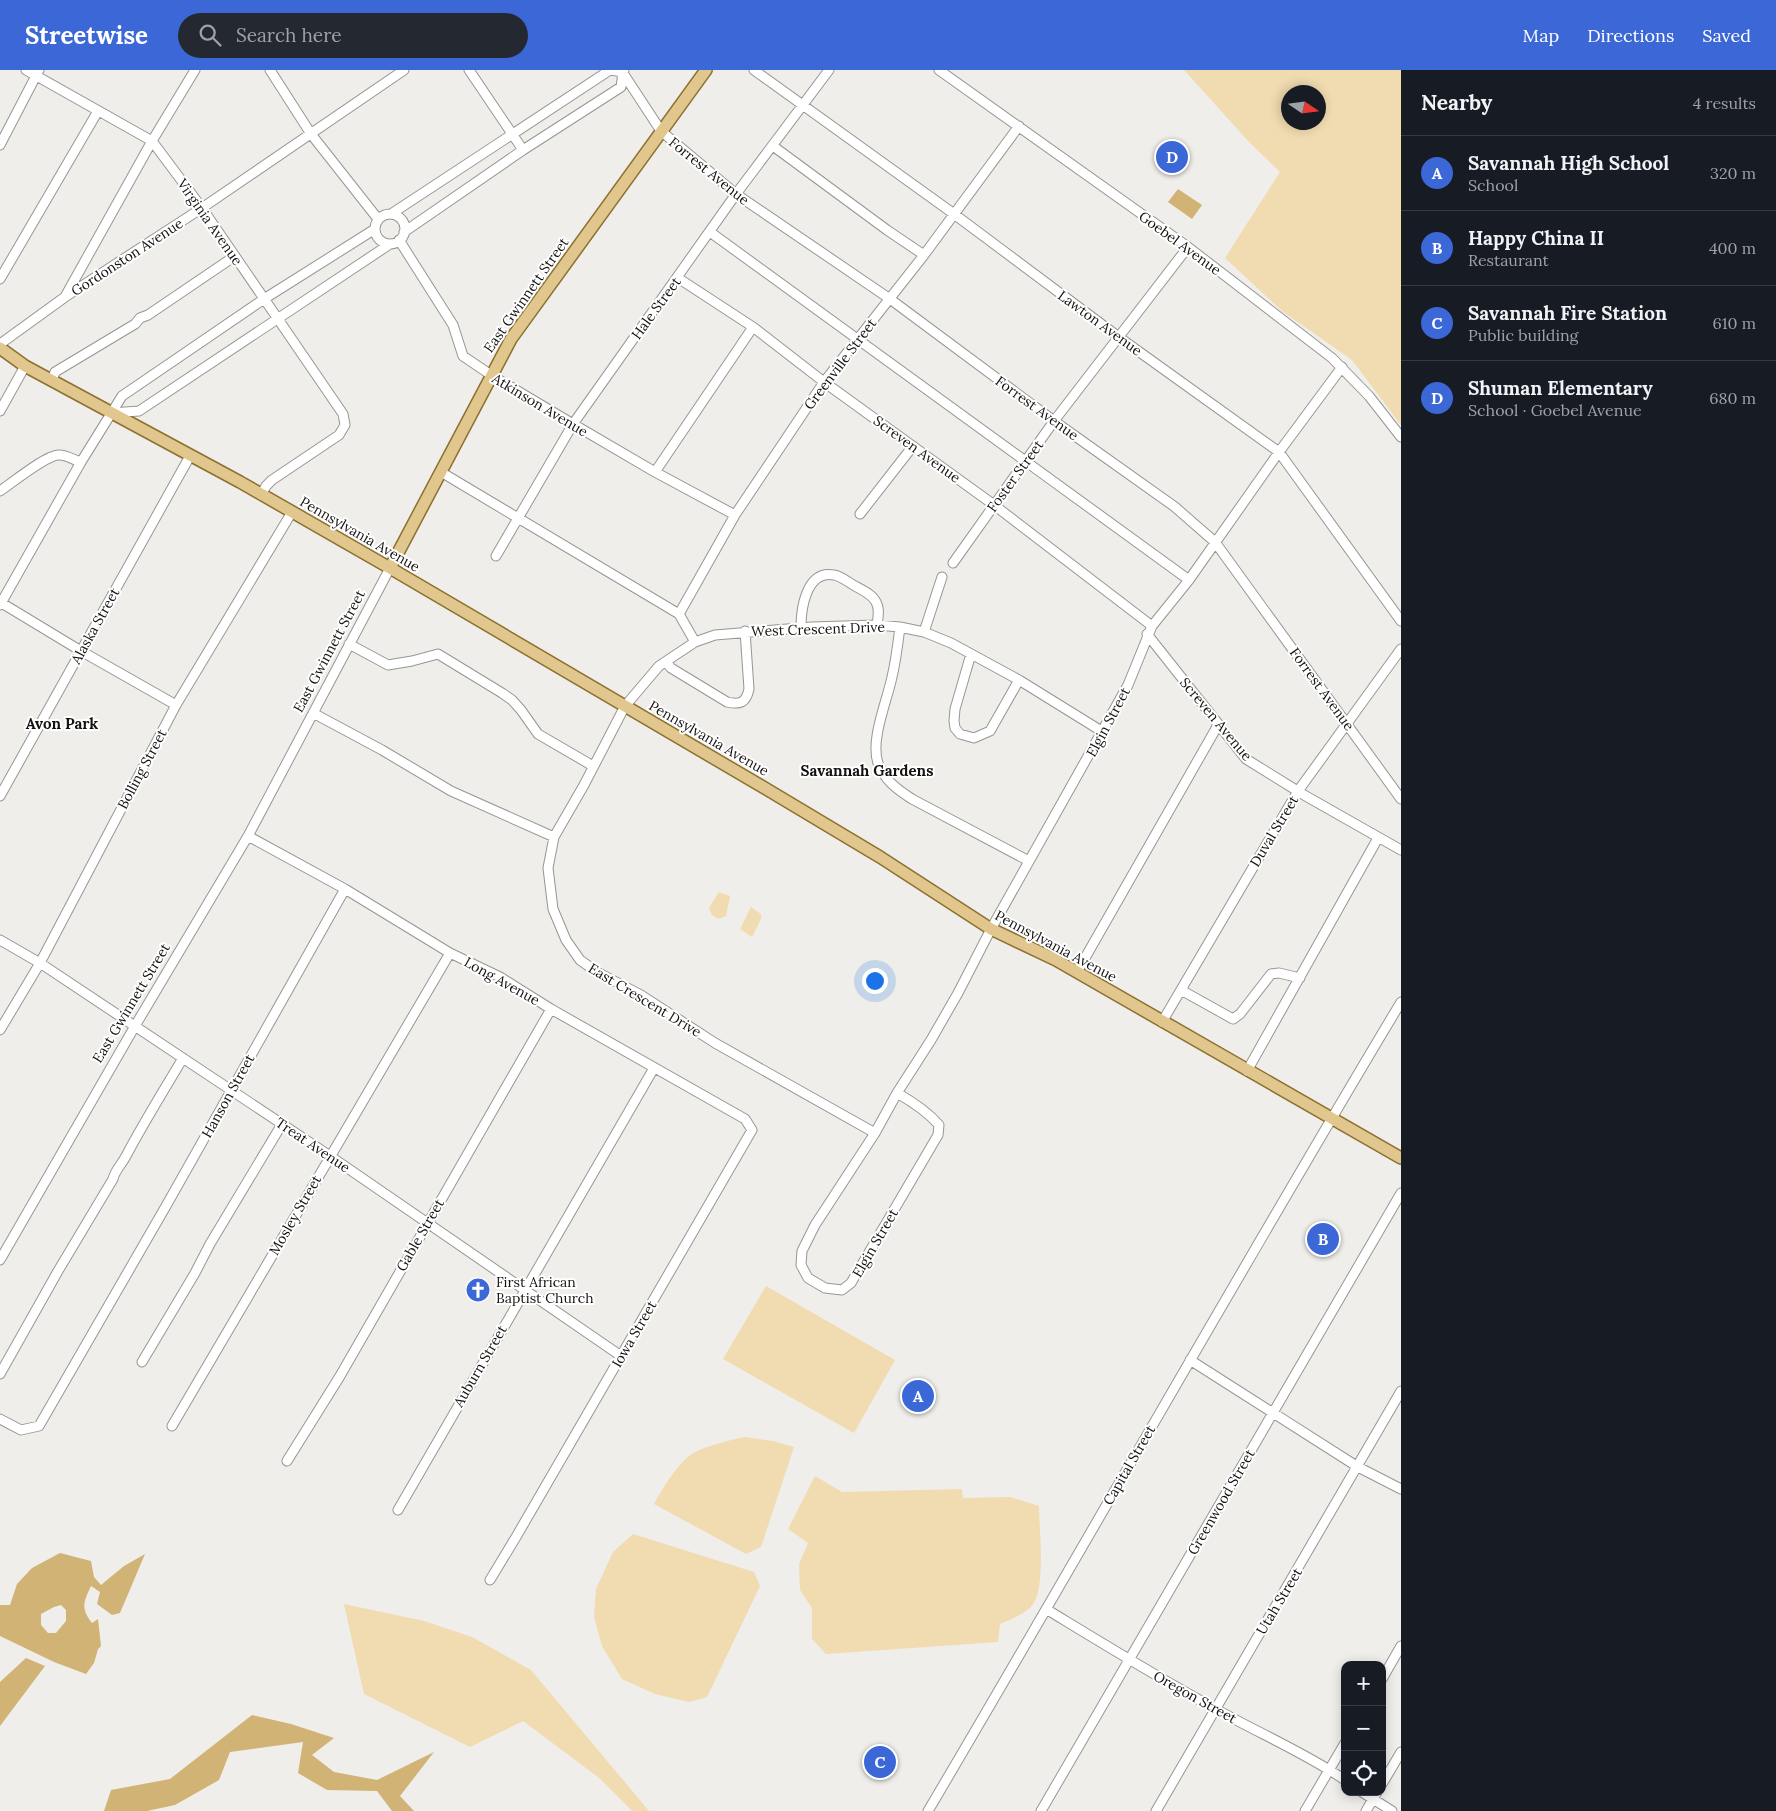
<!DOCTYPE html>
<html lang="en">
<head>
<meta charset="utf-8">
<style>
	body { margin:0; font-family:Lora,serif; background:#242831; color:#f1f3f6 }
	.controls { position:absolute; right:15px; bottom:15px; display:grid; overflow:hidden; border-radius:10px; box-shadow:0 2px 12px #0003 }
	.controls button { width:45px; height:45px; display:grid; place-items:center; padding:0; border:0; border-bottom:1px solid #363941; background:#171b24; color:#f1f3f6; font:25px sans-serif }
	.compass { position:absolute; left:1281px; top:15px; width:45px; height:45px; border-radius:50%; background:#171b24; box-shadow:0 2px 12px #0003; rotate:103deg }
	.you { position:absolute; left:874px; top:910px; width:18px; height:18px; margin:-12px; border:4px solid #fff; border-radius:50%; background:#1a73e8; box-shadow:0 0 0 8px #1a73e833 }
	.badge { display:grid; place-items:center; width:32px; height:32px; border-radius:50%; background:#3b67d7; color:#fff; font-size:16px; font-weight:700 }
	.pin { position:absolute; translate:-50% -50%; border:2px solid #fff; box-shadow:0 1px 5px #0006 }
	.list { margin:0; padding:0; list-style:none }
	h2 { display:flex; justify-content:space-between; align-items:center; height:65px; margin:0; padding:0 20px; font-size:21px }
	h2 small { font-size:16px; font-weight:400; color:#9ea1a6 }
	.list li { display:grid; grid-template-columns:32px 1fr auto; gap:15px; align-items:center; box-sizing:border-box; height:75px; padding:0 20px; border-top:1px solid #363941 }
	.list b { display:block; font-size:19px; white-space:nowrap }
	.list p { margin:0; font-size:16px; white-space:nowrap; color:#9ea1a6 }
	.list em { font-size:16px; font-style:normal; color:#9ea1a6 }
	.icon { flex:none; width:28px; height:28px; fill:none; stroke:currentColor; stroke-width:2; stroke-linecap:round; stroke-linejoin:round }
	.map { position:relative; flex:none; width:1401px; height:1741px; overflow:hidden }
	header { display:flex; align-items:center; gap:30px; box-sizing:border-box; height:70px; padding:0 25px; background:#3b67d7; color:#fff }
	header strong { font-size:24px }
	nav { display:flex; gap:28px; margin-inline-start:auto; font-size:18px }
	.search { width:350px; height:45px; background:#242831; display:flex; align-items:center; gap:12px; box-sizing:border-box; padding:0 18px; border-radius:28px; color:#9ea1a6; font-size:19px }
	main { display:flex }
	aside { flex:1; background:#171b24 }
	.map>svg:first-child { display:block }
	.green { fill:#f1dbb0; fill-rule:evenodd }
	.water { fill:#d1b375; fill-rule:evenodd }
	.lines { fill:none; stroke-linecap:round; stroke-linejoin:round }
	.minor-casing { stroke:#989692; stroke-width:11 }
	.major-casing { stroke:#8c7030; stroke-width:14 }
	.minor { stroke:#fff; stroke-width:9 }
	.major { stroke:#e1c78d; stroke-width:11 }
	.labels { text-anchor:middle; stroke-width:4; stroke-linejoin:round; paint-order:stroke }
	.street-label { font-size:14px; fill:#131211; stroke:#fff }
	.poi-label { font-size:14px; fill:#131211; stroke:#fff; text-anchor:start }
	.neighbourhood-label { font-size:15px; font-weight:bold; fill:#131211; stroke:#fff }
</style>
</head>
<body>
<header>
<strong>Streetwise</strong>
<div class="search"><svg class="icon" aria-label="search" viewBox="0 0 24 24"><circle cx="10" cy="10" r="6"/><path d="M15 15l6 6"/></svg>Search here</div>
<nav><a>Map</a><a>Directions</a><a>Saved</a></nav>
</header>
<main>
<div class="map">
<svg width="1401" height="1741" viewBox="0 0 1401 1741">
	<rect width="100%" height="100%" fill="#f0eeea"/>
	<path class="green" d="M1184 0H1401V355L1352 290 1282 241 1225 188 1280 102 1250 73ZM1288 22H1318V52H1288Z
		M719 822 730 826 726 846 718 849 712 845 709 838Z
		M751 837 761 844V849L752 867 740 859Z
		M766 1216 895 1290 854 1363 723 1289Z
		M745 1367 773 1371 794 1377 761 1477 746 1484 654 1434C662 1419 678 1393 692 1384 708 1375 727 1371 745 1367Z
		M815 1406 842 1422 962 1419 963 1428 1010 1427 1039 1436C1039 1459 1046 1516 1033 1534 1026 1544 1011 1549 1000 1554L998 1572 826 1584 812 1569V1538L800 1520 799 1494 808 1473 788 1459Z
		M633 1464 754 1502 760 1516 707 1627 689 1632 655 1624 622 1609 602 1576 594 1547 596 1519 613 1482Z
		M344 1534 424 1551 472 1567 531 1600 649 1741H632L598 1707 523 1651 470 1677 364 1624Z"/>
	<path class="water" d="M1178 119 1202 135 1192 149 1168 132Z
		M60 1483 91 1491 94 1507 101 1515 124 1496 145 1484 120 1543 112 1545 97 1534 100 1522 91 1516C84 1531 80 1538 92 1553L98 1549 101 1576 98 1579 94 1593 86 1604 54 1592 0 1566V1535H10L17 1514 32 1498ZM61 1535 66 1540V1551L56 1563H48L41 1555V1544L54 1537Z
		M26 1588 45 1596 0 1656V1612Z
		M252 1645 291 1654 334 1668 312 1685 334 1702 377 1710 434 1682 400 1726 414 1741H392L377 1721 327 1720 298 1703 303 1672 230 1682 219 1710 175 1735 147 1741H104L111 1720 170 1709Z"/>
	<g class="lines">
		<defs>
			<path id="minor" d="M26 0 152 71 202 138 343 344 345 355 339 365 272 410 266 416 261 425
				M270 0 311 64 378 149
				M469 0 523 80
				M621 0 661 61 736 124 890 229 1054 351 1175 437 1215 472 1401 729
				M754 0 954 144 1120 268 1279 382 1401 551
				M939 0 1188 177 1332 288 1369 326 1401 367
				M0 75 39 0
				M773 76 887 160 924 185
				M391 144 610 0 623 2
				M375 159a15 15 0 1 1 30 0a15 15 0 1 1-30 0Z
				M404 162 523 80 621 17 623 2 624 0
				M710 162 1189 510
				M399 170 453 255 463 286 491 305 573 354 655 402 735 445
				M678 208 753 257 824 312 994 435 1152 556
				M0 209 98 41
				M66 225 152 71 195 0
				M0 274 65 227 202 138 404 0
				M52 311 55 302 135 254 140 248 148 245 235 186
				M0 341 25 296
				M111 343 139 341 390 174
				M441 402 679 544 695 572
				M655 402 753 257
				M0 421C12 413 45 386 58 385 66 384 73 390 81 392
				M860 444 913 376
				M496 486 573 354 736 124 829 0
				M953 493 1054 351 1188 177
				M0 532 81 581 176 635
				M0 535 81 392 122 326 264 229 375 159
				M679 544 735 445 824 312 924 185 1019 56
				M801 557C801 539 806 500 834 505 841 506 848 512 855 516 862 520 872 524 876 532 880 539 878 548 877 555
				M900 557C898 573 896 590 892 607 887 631 870 670 878 693 884 710 898 720 912 729L1029 791
				M924 562 942 507
				M1147 564 1246 689 1304 725 1401 780
				M349 574 388 595 412 591 438 584 502 623 512 630 521 640 538 664 593 696
				M971 584 955 639 954 651 955 658 960 664 974 668 990 661 1019 610
				M666 592 671 598 727 632C740 635 746 633 749 619L745 561
				M313 643 382 680 451 721 554 767
				M0 726 190 386
				M248 766 345 819 450 883 500 907 551 939 745 1049 752 1060 516 1467 490 1510
				M0 870 40 893 330 1086 621 1286
				M1077 902 1218 655
				M1181 920 1233 949 1240 944 1271 904 1279 903 1300 908
				M1162 952 1298 721 1401 579
				M0 960 40 893 176 635 292 442
				M1247 1001 1378 768
				M897 1023C913 1032 927 1041 939 1055L938 1065 851 1213 842 1220 825 1218 808 1208 801 1195 802 1181 815 1155 875 1063 897 1023 931 970 958 923 991 859 1128 615 1152 556 1189 510 1279 382 1342 297
				M875 1063 715 973 641 925 597 902 580 890 566 870 553 839 548 798 554 767 584 715 625 636 659 596 695 572 715 565 812 557 877 555 900 557 924 562 951 573 1019 610 1103 662
				M0 1190 135 956 248 766 390 498
				M1190 1290 1358 1397 1401 1419
				M142 1292 195 1203 210 1174 282 1054
				M0 1304 58 1201 113 1109C115 1100 122 1094 126 1086 144 1052 164 1020 183 988
				M0 1349 21 1360 39 1356 166 1136 345 819
				M172 1356 450 883
				M287 1391 340 1306 551 939
				M398 1440 654 998
				M1046 1539C1102 1573 1157 1607 1214 1638 1258 1663 1304 1682 1345 1710
				M1382 1609 1401 1576
				M1382 1714 1401 1682
				M1362 1722 1392 1741
				M928 1741C1087 1472 1240 1200 1401 932
				M1041 1741 1401 1123
				M1156 1741 1401 1321
				M1305 1741 1345 1673
				M1366 1741 1377 1722"/>
			<path id="major" d="M0 278 25 296 240 412 390 498 768 720 880 787 991 859 1056 890 1401 1088
				M390 498 511 269 706 0"/>
		</defs>
		<use href="#minor" class="minor-casing"/>
		<use href="#major" class="major-casing"/>
		<use href="#minor" class="minor"/>
		<use href="#major" class="major"/>
	</g>
	<defs>
		<symbol id="church-disc" viewBox="-11 -11 22 22"><circle r="9.5" fill="#3b67d7" stroke="#fff"/><path d="M-1.2-6h2.4v3.5h3.3v2.4h-3.3V6h-2.4V-.1h-3.3v-2.4h3.3Z" fill="#fff"/></symbol>
	</defs>
	<g fill-rule="evenodd">
		<use href="#church-disc" x="464" y="1206" width="28" height="28"/>
	</g>
	<g class="labels">
		<g class="street-label">
			<text transform="translate(709 101) rotate(39)" y="5">Forrest Avenue</text>
			<text transform="translate(210 152) rotate(55)" y="5">Virginia Avenue</text>
			<text transform="translate(1180 173) rotate(36)" y="5">Goebel Avenue</text>
			<text transform="translate(127 187) rotate(-33)" y="5">Gordonston Avenue</text>
			<text transform="translate(526 225) rotate(-55)" y="5">East Gwinnett Street</text>
			<text transform="translate(656 238) rotate(-54)" y="5">Hale Street</text>
			<text transform="translate(1100 253) rotate(36)" y="5">Lawton Avenue</text>
			<text transform="translate(840 294) rotate(-53)" y="5">Greenville Street</text>
			<text transform="translate(540 335) rotate(31)" y="5">Atkinson Avenue</text>
			<text transform="translate(1037 338) rotate(36)" y="5">Forrest Avenue</text>
			<text transform="translate(917 379) rotate(36)" y="5">Screven Avenue</text>
			<text transform="translate(1015 406) rotate(-54)" y="5">Foster Street</text>
			<text transform="translate(360 464) rotate(30)" y="5">Pennsylvania Avenue</text>
			<text transform="translate(95 556) rotate(-61)" y="5">Alaska Street</text>
			<text transform="translate(818 559) rotate(-2)" y="5">West Crescent Drive</text>
			<text transform="translate(329 581) rotate(-62)" y="5">East Gwinnett Street</text>
			<text transform="translate(1322 619) rotate(54)" y="5">Forrest Avenue</text>
			<text transform="translate(1216 649) rotate(50)" y="5">Screven Avenue</text>
			<text transform="translate(1108 652) rotate(-62)" y="5">Elgin Street</text>
			<text transform="translate(709 668) rotate(30)" y="5">Pennsylvania Avenue</text>
			<text transform="translate(142 699) rotate(-62)" y="5">Bolling Street</text>
			<text transform="translate(1274 761) rotate(-59)" y="5">Duval Street</text>
			<text transform="translate(1056 876) rotate(28)" y="5">Pennsylvania Avenue</text>
			<text transform="translate(502 911) rotate(29)" y="5">Long Avenue</text>
			<text transform="translate(645 930) rotate(31)" y="5">East Crescent Drive</text>
			<text transform="translate(131 933) rotate(-59)" y="5">East Gwinnett Street</text>
			<text transform="translate(228 1026) rotate(-61)" y="5">Hanson Street</text>
			<text transform="translate(313 1075) rotate(34)" y="5">Treat Avenue</text>
			<text transform="translate(295 1145) rotate(-60)" y="5">Mosley Street</text>
			<text transform="translate(420 1165) rotate(-60)" y="5">Gable Street</text>
			<text transform="translate(875 1173) rotate(-60)" y="5">Elgin Street</text>
			<text transform="translate(634 1264) rotate(-60)" y="5">Iowa Street</text>
			<text transform="translate(480 1296) rotate(-60)" y="5">Auburn Street</text>
			<text transform="translate(1129 1395) rotate(-60)" y="5">Capital Street</text>
			<text transform="translate(1221 1432) rotate(-60)" y="5">Greenwood Street</text>
			<text transform="translate(1279 1531) rotate(-59)" y="5">Utah Street</text>
			<text transform="translate(1195 1627) rotate(29)" y="5">Oregon Street</text>
		</g>
		<g class="poi-label">
			<text x="496" y="1217">First African<tspan x="496" dy="16">Baptist Church</tspan></text>
		</g>
		<g class="neighbourhood-label">
			<text x="62" y="659">Avon Park</text>
			<text x="867" y="706">Savannah Gardens</text>
		</g>
	</g>
</svg>
<div class="controls">
<button>+</button>
<button>−</button>
<button><svg class="icon" aria-label="locate" viewBox="0 0 24 24"><circle cx="12" cy="12" r="6"/><path d="M12 2v4M12 18v4M2 12h4M18 12h4"/></svg></button>
</div>
<svg class="compass" viewBox="-18 -18 36 36"><path d="M0-13l5 13h-10z" fill="#e53935"/><path d="M0 13l5-13h-10z" fill="#9ea1a6"/></svg>
<div class="you"></div>
<div class="pin badge" style="left:918px;top:1326px">A</div>
<div class="pin badge" style="left:1323px;top:1169px">B</div>
<div class="pin badge" style="left:880px;top:1692px">C</div>
<div class="pin badge" style="left:1172px;top:87px">D</div>
</div>
<aside>
<h2>Nearby<small>4 results</small></h2>
<ul class="list">
<li><span class="badge">A</span><div><b>Savannah High School</b><p>School</p></div><em>320 m</em></li>
<li><span class="badge">B</span><div><b>Happy China II</b><p>Restaurant</p></div><em>400 m</em></li>
<li><span class="badge">C</span><div><b>Savannah Fire Station</b><p>Public building</p></div><em>610 m</em></li>
<li><span class="badge">D</span><div><b>Shuman Elementary</b><p>School · Goebel Avenue</p></div><em>680 m</em></li>
</ul>
</aside>
</main>
</body>
</html>
